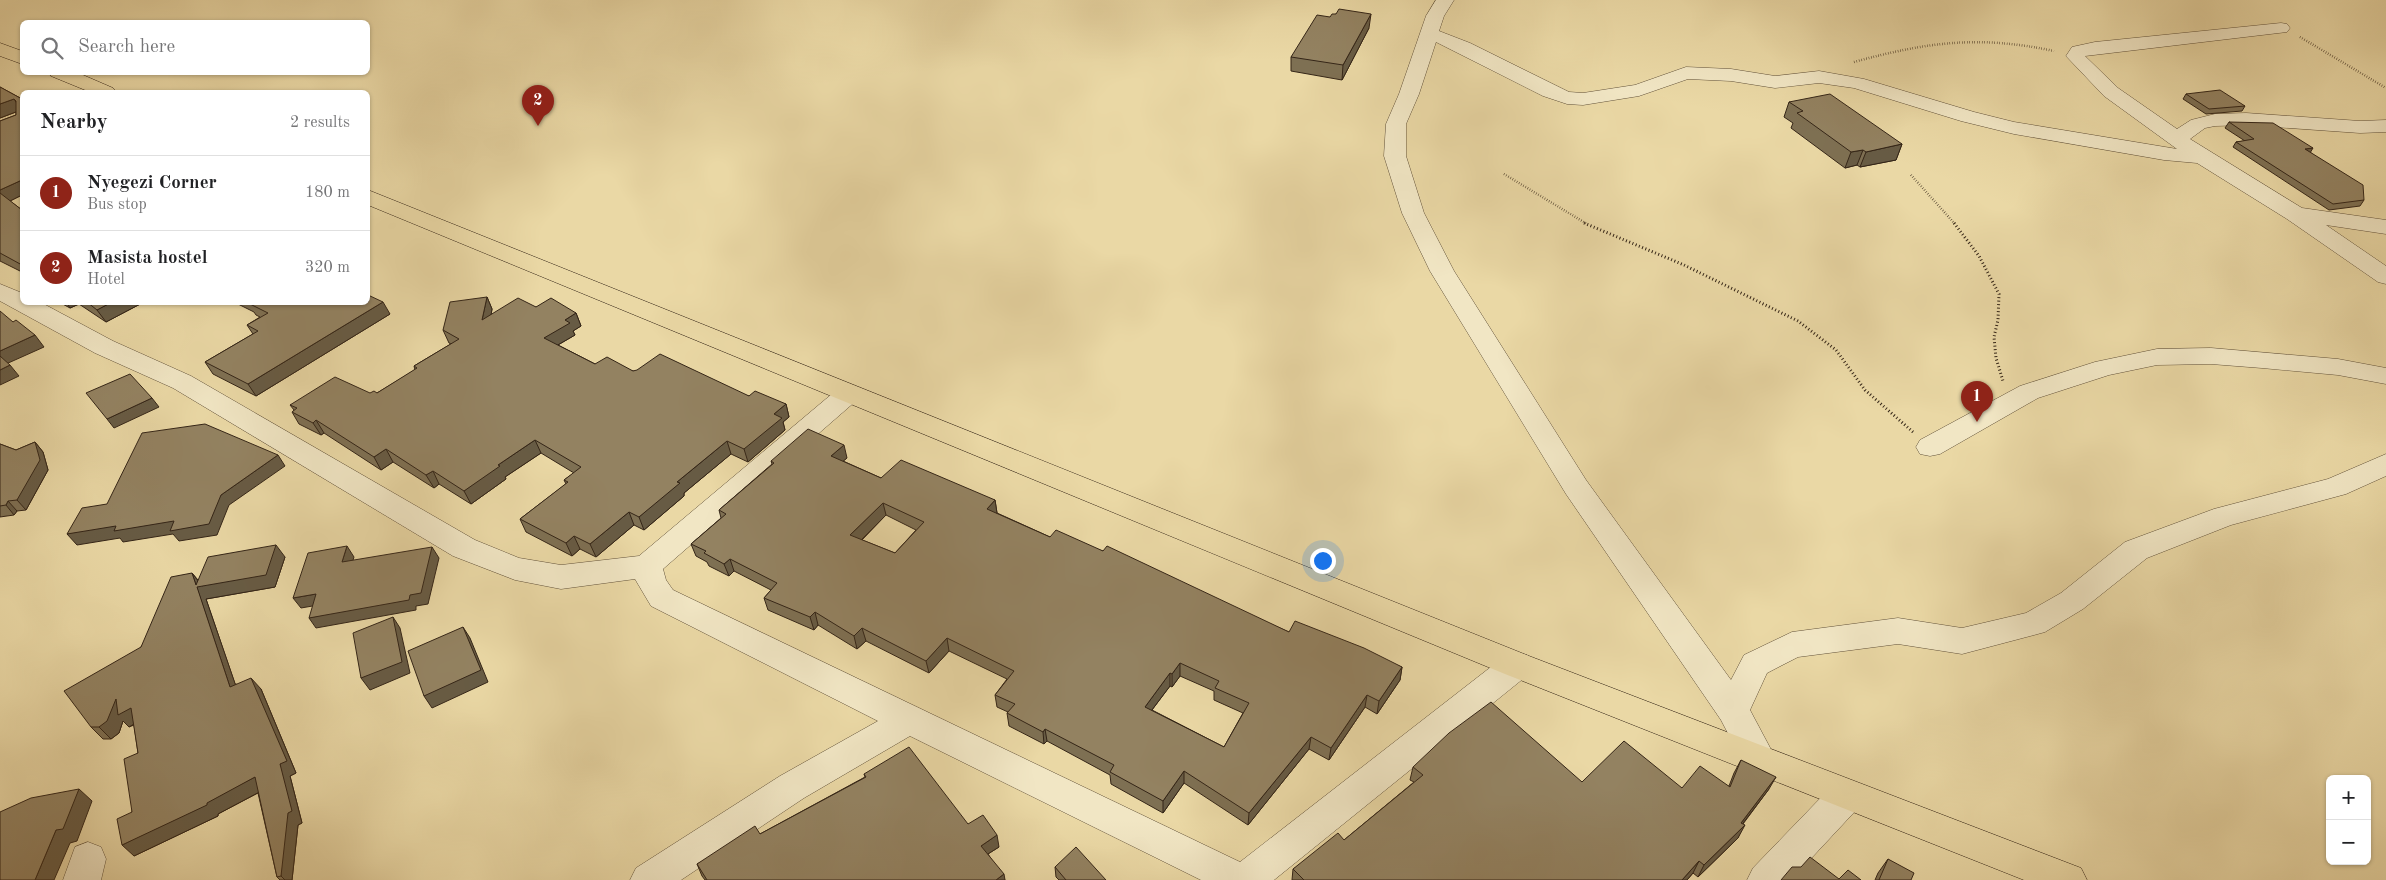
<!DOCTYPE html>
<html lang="en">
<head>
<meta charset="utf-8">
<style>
	body { margin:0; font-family:"Old Standard TT",serif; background:#f6f6f6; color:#202124 }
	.controls { position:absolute; right:15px; bottom:15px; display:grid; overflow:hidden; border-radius:8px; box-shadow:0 1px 4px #0004 }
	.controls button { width:45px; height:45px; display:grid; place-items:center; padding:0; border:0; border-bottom:1px solid #e0e0e0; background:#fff; color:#202124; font:25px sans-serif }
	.you { position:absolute; left:1322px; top:560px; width:18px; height:18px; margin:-12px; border:4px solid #fff; border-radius:50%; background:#1a73e8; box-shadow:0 0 0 8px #1a73e833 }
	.badge { display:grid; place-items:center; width:32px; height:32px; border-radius:50%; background:#8f2418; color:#fff; font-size:16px; font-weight:700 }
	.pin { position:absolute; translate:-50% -41px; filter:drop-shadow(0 1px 2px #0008) }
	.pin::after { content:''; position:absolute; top:26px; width:18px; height:15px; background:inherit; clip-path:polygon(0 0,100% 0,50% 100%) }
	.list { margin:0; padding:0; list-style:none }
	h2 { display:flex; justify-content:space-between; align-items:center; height:65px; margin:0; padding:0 20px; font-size:21px }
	h2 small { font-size:16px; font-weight:400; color:#757577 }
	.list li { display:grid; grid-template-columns:32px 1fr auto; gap:15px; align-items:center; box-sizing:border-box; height:75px; padding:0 20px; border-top:1px solid #e0e0e0 }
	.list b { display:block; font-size:19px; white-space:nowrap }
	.list p { margin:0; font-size:16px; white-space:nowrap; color:#757577 }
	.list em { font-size:16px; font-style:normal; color:#757577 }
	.icon { flex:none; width:28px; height:28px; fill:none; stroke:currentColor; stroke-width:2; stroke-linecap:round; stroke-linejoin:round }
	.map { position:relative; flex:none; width:2386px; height:880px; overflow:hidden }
	.search { position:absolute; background:#fff; box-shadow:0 1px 4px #0004; left:20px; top:20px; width:350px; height:55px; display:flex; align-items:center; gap:12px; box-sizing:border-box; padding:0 18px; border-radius:8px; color:#757577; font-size:19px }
	.panel { position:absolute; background:#fff; box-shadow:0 1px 4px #0004; left:20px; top:90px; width:350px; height:215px; border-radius:8px }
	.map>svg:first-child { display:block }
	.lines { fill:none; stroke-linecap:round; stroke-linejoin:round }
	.minor-casing { stroke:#62523a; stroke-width:1 }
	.major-casing { stroke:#342517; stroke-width:1 }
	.path-far1 { stroke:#342517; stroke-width:2.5; stroke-dasharray:0.5 2; stroke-linecap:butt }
	.path { stroke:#342517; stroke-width:3; stroke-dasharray:1 2.5; stroke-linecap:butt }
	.minor { fill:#f1e6c4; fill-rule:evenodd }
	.major { fill:#ead8a5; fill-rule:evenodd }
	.wall { fill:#7e7053; stroke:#342517; fill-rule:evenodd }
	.shaded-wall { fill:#675b44; stroke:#342517 }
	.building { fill:#938261; stroke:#342517; fill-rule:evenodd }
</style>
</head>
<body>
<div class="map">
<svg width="2386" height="880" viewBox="0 0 2386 880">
	<rect width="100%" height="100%" fill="#ead8a5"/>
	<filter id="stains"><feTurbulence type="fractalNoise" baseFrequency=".004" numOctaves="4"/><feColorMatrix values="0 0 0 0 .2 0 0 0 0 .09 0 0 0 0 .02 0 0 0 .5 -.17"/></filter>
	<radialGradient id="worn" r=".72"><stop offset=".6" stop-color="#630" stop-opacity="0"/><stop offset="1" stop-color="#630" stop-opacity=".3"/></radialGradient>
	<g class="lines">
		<defs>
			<path id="minor" d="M1436 0H1454L1444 16 1439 31 1470 43 1569 92 1583 93 1635 85 1686 67 1731 69 1775 76 1819 71 1864 79 1974 112 2014 122 2177 149 2104 96 2066 56 2072 47 2095 42 2281 23 2287 24 2290 28 2287 32 2085 56 2118 88 2177 129 2191 120 2215 114 2246 113 2360 121 2386 120V132L2360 133 2246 125 2215 126 2205 128 2190 139 2302 208 2386 220V234L2326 225 2386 266V284L2378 282 2287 219 2197 163 2164 160 2014 134 1961 121 1854 88 1819 83 1775 88 1731 81 1688 79 1639 96 1583 105 1567 104 1543 96 1436 42 1419 94 1406 124V156L1424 213 1454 271 1586 480 1731 680 1744 655 1792 632 1898 618 1962 628 2026 613 2061 593 2125 542 2214 509 2328 479 2386 454V476L2346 494 2231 525 2147 558 2083 609 2045 632 2034 635 1962 654 1898 644 1798 657 1767 673 1750 710 1775 757 1770 768 1758 772 1746 768 1721 720 1566 494 1430 271 1402 213 1384 156 1386 124 1399 94 1426 16Z
				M0 284 22 293V302H40L113 341 191 376 475 540 519 558 561 565 639 556 839 388 848 385 857 388 861 394 857 400 663 569 666 580 673 590 1240 862 1505 656 1517 652 1529 656 1533 665 1529 674 1274 880H1201L910 736 804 798 681 880H630L636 868 780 776 878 721 651 606 635 579 561 589 515 580 453 556 173 388 95 353 0 301Z
				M2211 348 2338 359 2386 368V384L2338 375 2262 368 2211 364 2157 365 2109 375 2038 398 1940 454 1930 456 1920 454 1916 447 1920 440 2020 386 2095 362 2157 349Z
				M1847 779 1860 784 1865 795 1860 806 1791 880H1747L1753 868 1834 784Z
				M88 842 101 847 106 859 101 880H63L75 847Z"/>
			<path id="major" d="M0 43 22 51V64L0 56Z
				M49 72H76L113 88 116 92H90L51 76Z
				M368 190 1529 656 2081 868 2087 880H2024L1505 674 368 205Z"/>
		</defs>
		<use href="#minor" class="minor-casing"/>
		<use href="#major" class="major-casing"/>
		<path class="path-far1" d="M2300 37 2386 88
			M1854 62C1927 42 1979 35 2054 51
			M1504 174 1587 224
			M1911 175 1955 224"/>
		<path class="path" d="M1584 223 1684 265 1798 321 1836 350 1865 390 1913 432
			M1954 223 1979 256 1999 294 1998 320 1994 337 1996 358 2003 381"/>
		<use href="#minor" class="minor"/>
		<use href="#major" class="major"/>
	</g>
	<path class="wall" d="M1336 14 1369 28 1342 80 1291 71V57L1330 17Z
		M0 87 22 99V195L10 201 22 210V272L0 261V121L16 115V112L0 118Z
		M2186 94 2245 106 2242 111 2206 114 2183 99Z
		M1789 102 1902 144 1896 160 1860 167 1857 165 1845 168 1791 128 1793 123 1784 117Z
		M2229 122 2310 152 2364 200 2360 206 2329 210 2233 147 2236 142 2245 141 2225 128Z
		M487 297 492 309 491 315 536 307 576 313 581 326 573 331 575 335 558 345 595 364 633 371 786 404 789 417 783 422 785 430 748 462 731 454 684 493V496L644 530 634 525 596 557 580 549 572 556 526 532 520 519 566 484 564 480 574 473 541 453 505 477 506 479 471 504 439 484 434 488 393 462 381 470 324 433 321 435 299 424 292 412 294 410 290 405 377 393 415 370 414 366 451 344 449 343 443 330Z
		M59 302H144L106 322 79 304 70 308Z
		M234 302H368L390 314 256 396 213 374 205 362 253 334 247 325 260 317 256 315 254 312Z
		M35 442 43 452 48 470 26 510 17 511 14 515 0 517V444L16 450Z
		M847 458 843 461 881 478 995 500 997 513 1050 537 1103 551 1289 632 1402 667 1400 680 1377 714 1365 707 1329 760 1309 749 1248 825 1184 783 1163 813 1111 784 1110 775 1047 741 1044 744 1009 726 1007 713 1008 712 997 707 995 695 1007 679 949 651 929 673 866 641 857 649 818 625 814 630 768 610 764 598 771 590 734 571 729 576 709 566 707 562 696 556 691 544 721 518 719 510 772 464 771 461ZM886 515 916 530 895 553 862 540ZM1180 676 1214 691V700L1243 713 1224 747 1152 710 1170 686 1172 687Z
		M285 557 275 587 206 599 235 684 261 689 296 773 290 776 302 823 298 825 292 880H280L277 877 258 793 218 814V816L134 856 132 812 138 753 134 725 129 727 123 721 119 733 111 739H103L91 727 141 647 192 573 198 580Z
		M1741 760 1769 789 1743 824 1738 838 1698 877 1693 873 1687 880H1292L1293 869 1344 840 1414 782 1410 780 1413 767 1582 782 1682 788 1729 786 1734 773Z
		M864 774 968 824 999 847 988 854 1005 880H705L702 876 697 864 760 834 865 777Z
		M1888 859 1911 880H1875L1878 873Z
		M1055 867 1106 880H1059L1056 877Z"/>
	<path class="shaded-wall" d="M1371 14 1369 28 1342 80 1343 65Z
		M14 99 21 110 0 118V104Z
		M1902 144 1896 160 1860 167 1866 152Z
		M2313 148 2310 153 2305 149Z
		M1863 150 1857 165 1845 168 1851 152Z
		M22 180V195L6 203 0 194V190Z
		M487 297 492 309 488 332 482 320Z
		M66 302H78L79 304 70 308Z
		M112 302H144L106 322 97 310Z
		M383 302 390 314 256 396 248 384Z
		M576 313 581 326 573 331 575 335 549 350 544 338 565 320Z
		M35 335 44 347 6 364 0 357V351Z
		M10 365 19 376 0 385V370Z
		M152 398 159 407 114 428 107 419Z
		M786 404 789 417 783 422 785 430 748 462 744 449 774 414Z
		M316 420 324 433 321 435 313 423Z
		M535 440 541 453 505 477 506 479 471 504 464 491 498 465Z
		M727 441 731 454 684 493V496L644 530 639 517 677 482Z
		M35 442 43 452 48 470 26 510 17 500Z
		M844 445 847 458 835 468 831 456Z
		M386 449 393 462 381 470 374 457Z
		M278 455 285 466 229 505 217 535 179 541 173 534 123 542 120 538 77 545 67 534 221 495Z
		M433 471 439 484 434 488 426 475Z
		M995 500 997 513 989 522 987 509Z
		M8 501 17 511 14 515 6 505Z
		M883 503 886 515 853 548 850 535Z
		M629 512 634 525 596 557 590 544Z
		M574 536 580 549 572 556 566 543Z
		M276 545 285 557 275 587 206 599 240 698 230 687 192 573 202 586Z
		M347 546 354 557 349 573 342 562Z
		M432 547 439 558 428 604 416 606V610L316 628 309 618 410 595Z
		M730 559 734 571 729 576 724 564Z
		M316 594 324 604 301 608 293 598Z
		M815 612 818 625 814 630 810 617Z
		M393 617 400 628 410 673 370 690 361 678Z
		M463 627 470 638 488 682 432 708 424 696Z
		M862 628 866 641 857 649 854 636Z
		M947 638 949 651 929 673 926 661Z
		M1180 663V676L1172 687V674Z
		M1402 667 1400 680 1377 714 1379 701Z
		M1170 673V686L1145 719V707Z
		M251 678 261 689 296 773 290 776 302 823 298 825 292 880H285L281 876 280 764Z
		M1367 695 1365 707 1329 760 1331 748Z
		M116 699 131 708 142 719 129 727 123 721 119 733 111 739 99 727Z
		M1045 729 1047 741 1044 744 1043 732Z
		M1311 737 1309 749 1248 825 1249 813Z
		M1184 771V783L1163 813V801Z
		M255 777 265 789 218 814V816L134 856 122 845Z
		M1776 777 1769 789 1734 835 1741 823Z
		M79 789 92 801 77 841 70 843 54 880H35L56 830Z
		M1745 825 1738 838 1698 877 1704 865Z
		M997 835 999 847 983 857 981 846Z
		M1699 861 1693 873 1687 880H1682Z
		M1004 874 1005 880H996Z"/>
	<path class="building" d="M1339 9 1371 14 1343 65 1291 57 1317 15 1330 17 1332 14H1336Z
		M0 87 22 99V180L0 190V121L16 115V101L14 99 0 104Z
		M2220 90 2245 106 2209 109 2186 94Z
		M1830 94 1902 144 1866 152 1863 150 1851 152 1797 113 1803 111 1789 102Z
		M2229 122 2273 123 2313 148 2305 149 2363 185 2364 200 2333 204 2236 142 2254 139Z
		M0 193 22 210V265L0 253Z
		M368 295 383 302 248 384 205 362 258 331 247 325 268 313 248 303 250 302H368Z
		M487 297 482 320 518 298 536 307 551 298 576 313 565 320 570 323 544 338 595 364 607 357 633 371 637 370 660 354 749 396 755 391 786 404 774 414 782 418 744 449 727 441 677 482 680 483 639 517 629 512 590 544 574 536 566 543 520 519 568 482 564 480 581 467 535 440 498 465 500 466 464 491 433 471 426 475 386 449 374 457 316 420 313 423 292 412 297 408 290 405 335 377 370 393 374 391 377 393 417 368 414 366 459 339 443 330 450 302Z
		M87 302H112L97 310Z
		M0 311 13 322 16 320 35 335 0 351Z
		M0 356 10 365 0 370Z
		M130 374 152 398 107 419 86 393Z
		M205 424 278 455 221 495 209 524 170 531 174 521 114 531 116 526 67 534 82 508 107 504 142 433Z
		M808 429 844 445 831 456 881 478 901 460 995 500 987 509 1050 537 1056 530 1103 551 1107 546 1289 632 1295 621 1364 648 1402 667 1379 701 1367 695 1331 748 1311 737 1249 813 1184 771 1163 801 1110 772 1114 765 1045 729 1043 732 1007 713 1015 704 995 695 1014 671 947 638 926 661 862 628 854 636 815 612 810 617 764 598 777 583 730 559 724 564 704 553 706 551 691 544 726 514 719 510 774 463 771 461ZM883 503 924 522 895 553 850 535ZM1180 663 1219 681 1215 688 1249 703 1224 747 1145 707 1170 673 1172 674Z
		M35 442 40 460 17 500 8 501 6 505 0 506V444L16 450Z
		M276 545 266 575 197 587 230 687 251 678 287 761 280 764 292 811 288 813 281 876 277 877 255 777 207 803V805L122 845 117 819 132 812 124 759 138 753 131 708 118 715 116 699 107 721 99 727H91L64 691 141 647 171 577 192 573 196 585 208 557Z
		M347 546 342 562 432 547 421 593 410 595 409 600 309 618 316 594 293 598 308 553Z
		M393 617 402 662 361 678 353 633Z
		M463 627 481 670 424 696 408 651Z
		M1491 702 1582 782 1624 741 1682 788 1700 766 1730 787 1741 760 1776 777 1741 823 1745 825 1704 865 1699 861 1682 880H1304L1293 869 1338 833 1344 840 1423 775 1413 767 1449 733Z
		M909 747 968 824 983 815 997 835 981 846 1004 874 996 880H707L697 864 755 826 760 834 866 777 864 774Z
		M79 789 63 829 56 830 35 880H0V812L31 798Z
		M1076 847 1106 880H1066L1055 867Z
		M1810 857 1839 879 1848 870 1861 880H1781L1792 867H1801Z
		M1888 859 1914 873 1911 880H1879Z"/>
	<rect width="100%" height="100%" filter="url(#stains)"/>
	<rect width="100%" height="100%" fill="url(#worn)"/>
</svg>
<div class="controls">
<button>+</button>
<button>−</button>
</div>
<div class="you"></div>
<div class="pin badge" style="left:1977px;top:422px">1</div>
<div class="pin badge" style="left:538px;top:126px">2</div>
<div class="search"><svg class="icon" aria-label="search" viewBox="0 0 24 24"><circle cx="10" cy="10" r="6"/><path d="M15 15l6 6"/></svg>Search here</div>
<section class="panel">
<h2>Nearby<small>2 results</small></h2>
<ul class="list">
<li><span class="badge">1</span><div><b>Nyegezi Corner</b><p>Bus stop</p></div><em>180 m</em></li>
<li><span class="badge">2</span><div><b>Masista hostel</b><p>Hotel</p></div><em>320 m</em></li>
</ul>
</section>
</div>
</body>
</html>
